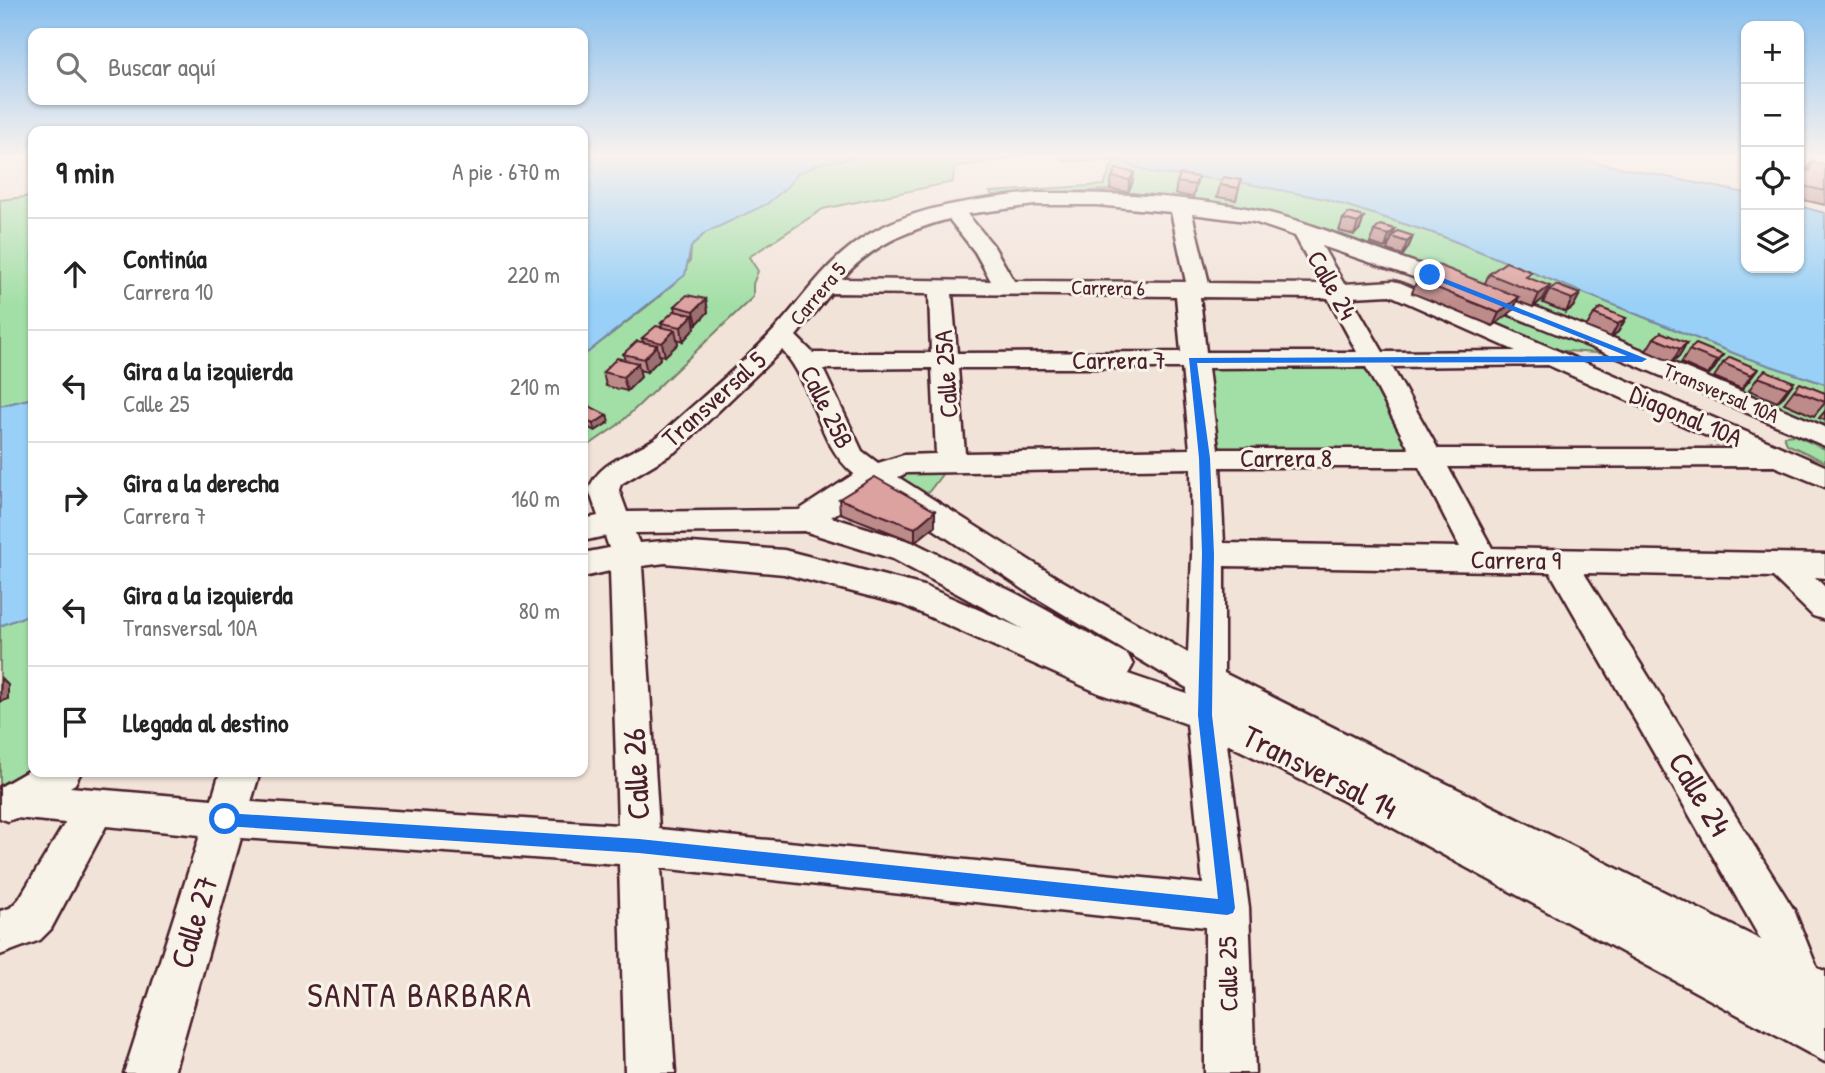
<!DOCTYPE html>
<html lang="es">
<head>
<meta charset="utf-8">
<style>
	body { margin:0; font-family:"Patrick Hand",sans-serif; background:#f2f2f2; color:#222 }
	.controls { position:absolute; right:21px; top:21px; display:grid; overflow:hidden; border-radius:14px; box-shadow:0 2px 5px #0004 }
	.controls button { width:63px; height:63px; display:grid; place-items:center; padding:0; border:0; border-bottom:2px solid #e0e0e0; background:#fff; color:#222; font:35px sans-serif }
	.stop { position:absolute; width:21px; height:21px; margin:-16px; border:5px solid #1a73e8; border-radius:50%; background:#fff }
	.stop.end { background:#1a73e8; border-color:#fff; box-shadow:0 2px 7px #0008 }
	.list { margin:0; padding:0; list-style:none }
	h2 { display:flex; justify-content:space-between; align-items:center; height:91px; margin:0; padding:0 28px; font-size:30px }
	h2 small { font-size:23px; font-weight:400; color:#767676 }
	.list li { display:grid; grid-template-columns:46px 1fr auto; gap:21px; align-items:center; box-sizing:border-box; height:112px; padding:0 28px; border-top:2px solid #e0e0e0 }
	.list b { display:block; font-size:26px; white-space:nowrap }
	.list p { margin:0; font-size:23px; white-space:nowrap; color:#767676 }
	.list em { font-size:23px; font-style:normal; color:#767676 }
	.icon { flex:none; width:38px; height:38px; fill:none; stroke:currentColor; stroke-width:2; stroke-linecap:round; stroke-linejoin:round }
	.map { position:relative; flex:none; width:1825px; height:1073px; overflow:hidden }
	.search { position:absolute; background:#fff; box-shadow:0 2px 5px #0004; left:28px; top:28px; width:560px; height:77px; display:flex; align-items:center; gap:18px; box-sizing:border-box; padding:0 24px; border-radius:14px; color:#767676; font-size:26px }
	.panel { position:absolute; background:#fff; box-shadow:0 2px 5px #0004; left:28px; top:126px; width:560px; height:651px; border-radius:14px }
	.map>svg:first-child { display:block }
	.green { fill:#a2dfa6; stroke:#767f68; stroke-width:2 }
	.water { fill:#98d0f7; stroke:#7989a5; stroke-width:2 }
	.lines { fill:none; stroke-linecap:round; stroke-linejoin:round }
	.minor-casing { stroke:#4a1f2b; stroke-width:5 }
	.minor { fill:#f7f3e8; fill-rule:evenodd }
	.wall { fill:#bd8b89; stroke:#4a1f2b; stroke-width:2 }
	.shaded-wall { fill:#9a716f; stroke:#4a1f2b; stroke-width:2 }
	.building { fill:#dca29f; stroke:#4a1f2b; stroke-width:2 }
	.route { fill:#1a73e8 }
	.labels { text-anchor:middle; stroke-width:6; stroke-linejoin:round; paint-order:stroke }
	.far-street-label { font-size:21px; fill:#4a1f2b; stroke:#f7f3e8 }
	.street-label { font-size:26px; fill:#4a1f2b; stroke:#f7f3e8 }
	.near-street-label { font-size:32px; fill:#4a1f2b; stroke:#f7f3e8 }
	.near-neighbourhood-label { font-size:33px; letter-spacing:2px; fill:#4a1f2b; stroke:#f7f3e8 }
</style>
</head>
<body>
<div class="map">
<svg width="1825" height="1073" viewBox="0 0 1825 1073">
	<rect width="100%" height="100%" fill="#f2e3d9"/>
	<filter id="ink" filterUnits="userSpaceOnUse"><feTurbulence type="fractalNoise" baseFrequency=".0143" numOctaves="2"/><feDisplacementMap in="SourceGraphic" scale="14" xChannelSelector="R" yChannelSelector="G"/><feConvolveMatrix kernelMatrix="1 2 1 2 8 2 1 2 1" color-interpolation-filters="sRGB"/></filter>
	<g filter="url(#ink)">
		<path class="green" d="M870 155H1027L954 167 953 182 823 209 749 257 758 271 753 284V297L618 425 583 449V356L659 297 690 261 691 247 705 233 787 187 797 173 821 163Z
			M1055 155H1104L1153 173 1234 181 1326 199 1439 235 1741 356 1825 384V425L1415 262 1321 227 1232 204 1106 190 992 195 990 192 1104 185 1114 161H1064Z
			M33 196V398L0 406V200Z
			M1513 310 1627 355 1551 350 1493 326Z
			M1201 368 1368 369 1413 453 1221 452Z
			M1794 435 1825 449V462L1787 444 1784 436Z
			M909 468 946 469 922 501 893 481Z
			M33 613V767L0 785V626Z"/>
		<path class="water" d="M583 155H870L821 163 798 173 787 187 767 204 705 233 691 247 685 275 583 356Z
			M1104 155H1559L1746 193V268H1799V206L1825 213V384L1741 356 1439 235 1326 199 1234 181 1153 173Z
			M33 398V613L0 626V406Z"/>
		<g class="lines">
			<defs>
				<path id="minor" d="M1035 193C1108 193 1184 195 1256 210 1301 219 1344 238 1387 253 1536 303 1680 366 1825 427V446L1633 364 1422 280 1322 246 1344 284 1393 281 1401 283 1825 466V487L1774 466 1448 467 1492 548 1825 554V578L1815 577 1825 587V620L1813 616 1773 577 1584 573 1794 910 1817 968 1825 971V1062L1342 800 1227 744 1249 908 1255 1073H1205V927L661 868 675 1073H625L619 864 241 838 174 1073H124L200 835 106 826 51 929 40 940 0 955V911L10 908 19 899 65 823 16 818 8 821 0 818V787L33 768V772H81L75 784 70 787 212 799 220 772H260L251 802 618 825 610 571 583 577V553L609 548 605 536 583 541V519L598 516 589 490C598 458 643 452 666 430 702 397 742 365 775 329 807 294 829 257 871 233 919 205 981 199 1035 193ZM1035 205H1096L1171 212 1186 282 1014 281 993 245 967 214ZM1192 214 1254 222 1295 236 1321 284 1209 283ZM949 219 975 252 991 281 842 279C870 246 908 230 949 219ZM831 293 929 294 931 353H813L796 336ZM952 294 1176 296 1181 352 957 353ZM1390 295 1516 351 1383 352 1351 297ZM1200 297 1328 298 1357 352H1206ZM782 350C815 386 816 443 854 474L799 510 627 512 619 490 621 484 678 450ZM1548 365 1736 449H1438L1392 367ZM1366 367 1409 449H1218L1208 368ZM932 368 936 454 904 455 878 463 862 451 823 369ZM958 368H1182L1190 449 965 453ZM1220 467H1419L1460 547 1224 543ZM1191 468 1192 554 1188 653 1059 579 898 477 907 473ZM874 489 1035 597 1187 688V694L1128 674 1133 665 1128 655 1019 595 915 543 831 517ZM804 531 893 559 1023 629 924 586 784 550 665 541 639 543 635 533ZM665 563 784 574 903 605 1101 694 1187 724 1203 884 659 829 642 566ZM1224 566 1550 572 1761 940 1224 673Z"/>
			</defs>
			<use href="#minor" class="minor-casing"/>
			<use href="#minor" class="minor"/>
		</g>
		<path class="wall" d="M1812 162 1825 165V205L1799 199V169L1806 170Z
			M1134 172 1132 184 1128 192 1110 189 1112 177Z
			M1198 177 1193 197 1175 194 1177 182Z
			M1241 180 1236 200 1217 197 1220 185Z
			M1364 217 1360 229 1354 235 1339 231 1343 219Z
			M1395 229 1390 242 1385 248 1370 243 1374 231Z
			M1413 236 1408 248 1403 255 1387 250 1392 237Z
			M1489 274 1529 278 1543 299 1533 307 1517 301 1513 310 1493 326 1412 293 1417 280 1485 283Z
			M1549 290 1580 294 1573 307 1566 312 1543 303Z
			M706 299 708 312 697 324 694 323 695 328 683 341 677 339 678 344 665 356 659 355 660 359 647 372 639 370 641 377 627 391 606 386 603 372 625 360 623 354 643 342 642 338 662 327 661 323 676 311 675 306Z
			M1594 314 1626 318 1618 332 1611 337 1586 327Z
			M1654 338 1687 343 1679 356 1672 362 1646 351Z
			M1689 350 1723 355 1714 369 1708 375 1681 363Z
			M1723 363 1758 369 1748 382 1742 389 1714 377Z
			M1758 377 1794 382 1777 402 1749 390Z
			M1794 390 1825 393V403L1814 416 1784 403Z
			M583 407 607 415 609 422 595 431 583 425Z
			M1825 411V420L1819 418Z
			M839 499 935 511V526L915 542 840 513Z"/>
		<path class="shaded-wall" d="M1134 172 1132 184 1128 192 1130 180Z
			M1364 217 1360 229 1354 235 1358 223Z
			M1395 229 1390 242 1385 248 1389 235Z
			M1413 236 1408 248 1403 255 1407 242Z
			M1550 286 1543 299 1533 307 1539 294Z
			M1580 294 1573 307 1566 312 1572 299Z
			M1519 297 1513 310 1493 326 1499 313Z
			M706 299 708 312 697 324 694 311Z
			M693 315 695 328 683 341 681 327Z
			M1626 318 1618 332 1611 337 1618 324Z
			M675 330 678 344 665 356 662 343Z
			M1687 343 1679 356 1672 362 1680 349Z
			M657 345 660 359 647 372 644 359Z
			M1723 355 1714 369 1708 375 1717 361Z
			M638 363 641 377 627 391 623 377Z
			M1758 369 1748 382 1742 389 1751 375Z
			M1794 382 1784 396 1777 402 1788 388Z
			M607 415 609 422 595 431 593 424Z
			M935 511V526L915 542V528Z
			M1 678 8 685V699L0 702Z"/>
		<path class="building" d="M1812 162 1825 165V191L1799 185V169L1810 171Z
			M1116 169 1134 172 1130 180 1112 177Z
			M1180 174 1198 177 1195 185 1177 182Z
			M1223 177 1241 180 1239 188 1220 185Z
			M1349 213 1364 217 1358 223 1343 219Z
			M1380 225 1395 229 1389 235 1374 231Z
			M1398 231 1413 236 1407 242 1392 237Z
			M1506 262 1532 272 1526 277 1550 286 1539 294 1489 274Z
			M1438 265 1519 297 1499 313 1417 280Z
			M1556 285 1580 294 1572 299 1549 290Z
			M687 295 706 299 694 311 675 306Z
			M1601 308 1626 318 1618 324 1594 314Z
			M674 311 693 315 681 327 661 323Z
			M656 326 675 330 662 343 642 338Z
			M1661 332 1687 343 1680 349 1654 338Z
			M637 341 657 345 644 359 623 354Z
			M1696 344 1723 355 1717 361 1689 350Z
			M1730 357 1758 369 1751 375 1723 363Z
			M617 358 638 363 623 377 603 372Z
			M1765 370 1794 382 1788 388 1758 377Z
			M1800 383 1825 393V402L1794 390Z
			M587 405 607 415 593 424 583 419V408Z
			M875 477 935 511 915 528 839 499Z"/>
	</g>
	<linearGradient id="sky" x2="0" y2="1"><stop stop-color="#88bfee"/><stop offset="0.51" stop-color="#f9f2ee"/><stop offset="1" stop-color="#f9f2ee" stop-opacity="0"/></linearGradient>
	<rect width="1825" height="305" fill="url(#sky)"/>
	<path class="route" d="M1428 274H1433L1647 359 1642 362 1197 363 1210 458 1214 554 1212 715 1235 908 1233 913 1227 915 639 853 225 826 218 819 225 813 639 839 1218 899 1198 715 1202 554 1199 458 1189 358 1627 356 1428 277Z"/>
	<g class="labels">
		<g class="far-street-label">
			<text transform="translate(1108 288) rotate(1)" y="7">Carrera 6</text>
			<text transform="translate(818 294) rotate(-50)" y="7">Carrera 5</text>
			<text transform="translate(1721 393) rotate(23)" y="7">Transversal 10A</text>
		</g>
		<g class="street-label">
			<text transform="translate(1332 285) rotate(61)" y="9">Calle 24</text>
			<text x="1119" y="369">Carrera 7</text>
			<text transform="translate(946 374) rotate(-94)" y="9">Calle 25A</text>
			<text transform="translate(714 399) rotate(-42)" y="9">Transversal 5</text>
			<text transform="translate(827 407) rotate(64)" y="9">Calle 25B</text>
			<text transform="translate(1686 416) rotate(23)" y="9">Diagonal 10A</text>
			<text x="1286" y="467">Carrera 8</text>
			<text transform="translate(1516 560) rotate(1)" y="9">Carrera 9</text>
			<text transform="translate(1228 974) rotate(-91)" y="9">Calle 25</text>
		</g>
		<g class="near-street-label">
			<text transform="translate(1320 772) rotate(27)" y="11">Transversal 14</text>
			<text transform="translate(636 774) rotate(-93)" y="11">Calle 26</text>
			<text transform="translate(1700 794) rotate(59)" y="11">Calle 24</text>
			<text transform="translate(194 922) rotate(-73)" y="11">Calle 27</text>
		</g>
		<g class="near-neighbourhood-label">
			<text x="420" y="1007">SANTA BARBARA</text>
		</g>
	</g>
</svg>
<div class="controls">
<button>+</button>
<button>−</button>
<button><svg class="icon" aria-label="locate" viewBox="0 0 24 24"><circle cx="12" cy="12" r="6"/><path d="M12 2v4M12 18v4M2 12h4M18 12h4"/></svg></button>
<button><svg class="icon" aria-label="layers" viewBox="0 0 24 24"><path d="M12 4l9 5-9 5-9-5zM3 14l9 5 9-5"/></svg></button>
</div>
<div class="stop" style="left:225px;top:819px"></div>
<div class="stop end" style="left:1430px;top:275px"></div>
<div class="search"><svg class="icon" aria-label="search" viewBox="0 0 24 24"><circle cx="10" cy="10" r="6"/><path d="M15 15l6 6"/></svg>Buscar aquí</div>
<section class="panel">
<h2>9 min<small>A pie · 670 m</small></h2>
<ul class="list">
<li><svg class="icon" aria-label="ahead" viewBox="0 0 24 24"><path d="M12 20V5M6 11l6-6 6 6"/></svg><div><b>Continúa</b><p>Carrera 10</p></div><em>220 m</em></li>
<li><svg class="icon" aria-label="left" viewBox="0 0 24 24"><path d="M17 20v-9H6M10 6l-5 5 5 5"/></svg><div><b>Gira a la izquierda</b><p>Calle 25</p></div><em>210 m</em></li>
<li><svg class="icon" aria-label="right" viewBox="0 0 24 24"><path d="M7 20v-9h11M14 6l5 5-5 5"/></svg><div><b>Gira a la derecha</b><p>Carrera 7</p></div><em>160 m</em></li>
<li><svg class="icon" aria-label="left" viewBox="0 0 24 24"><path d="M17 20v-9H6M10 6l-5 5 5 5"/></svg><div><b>Gira a la izquierda</b><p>Transversal 10A</p></div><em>80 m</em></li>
<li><svg class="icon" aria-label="arrive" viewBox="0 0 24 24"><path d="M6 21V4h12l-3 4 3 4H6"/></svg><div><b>Llegada al destino</b></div></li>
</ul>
</section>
</div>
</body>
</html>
